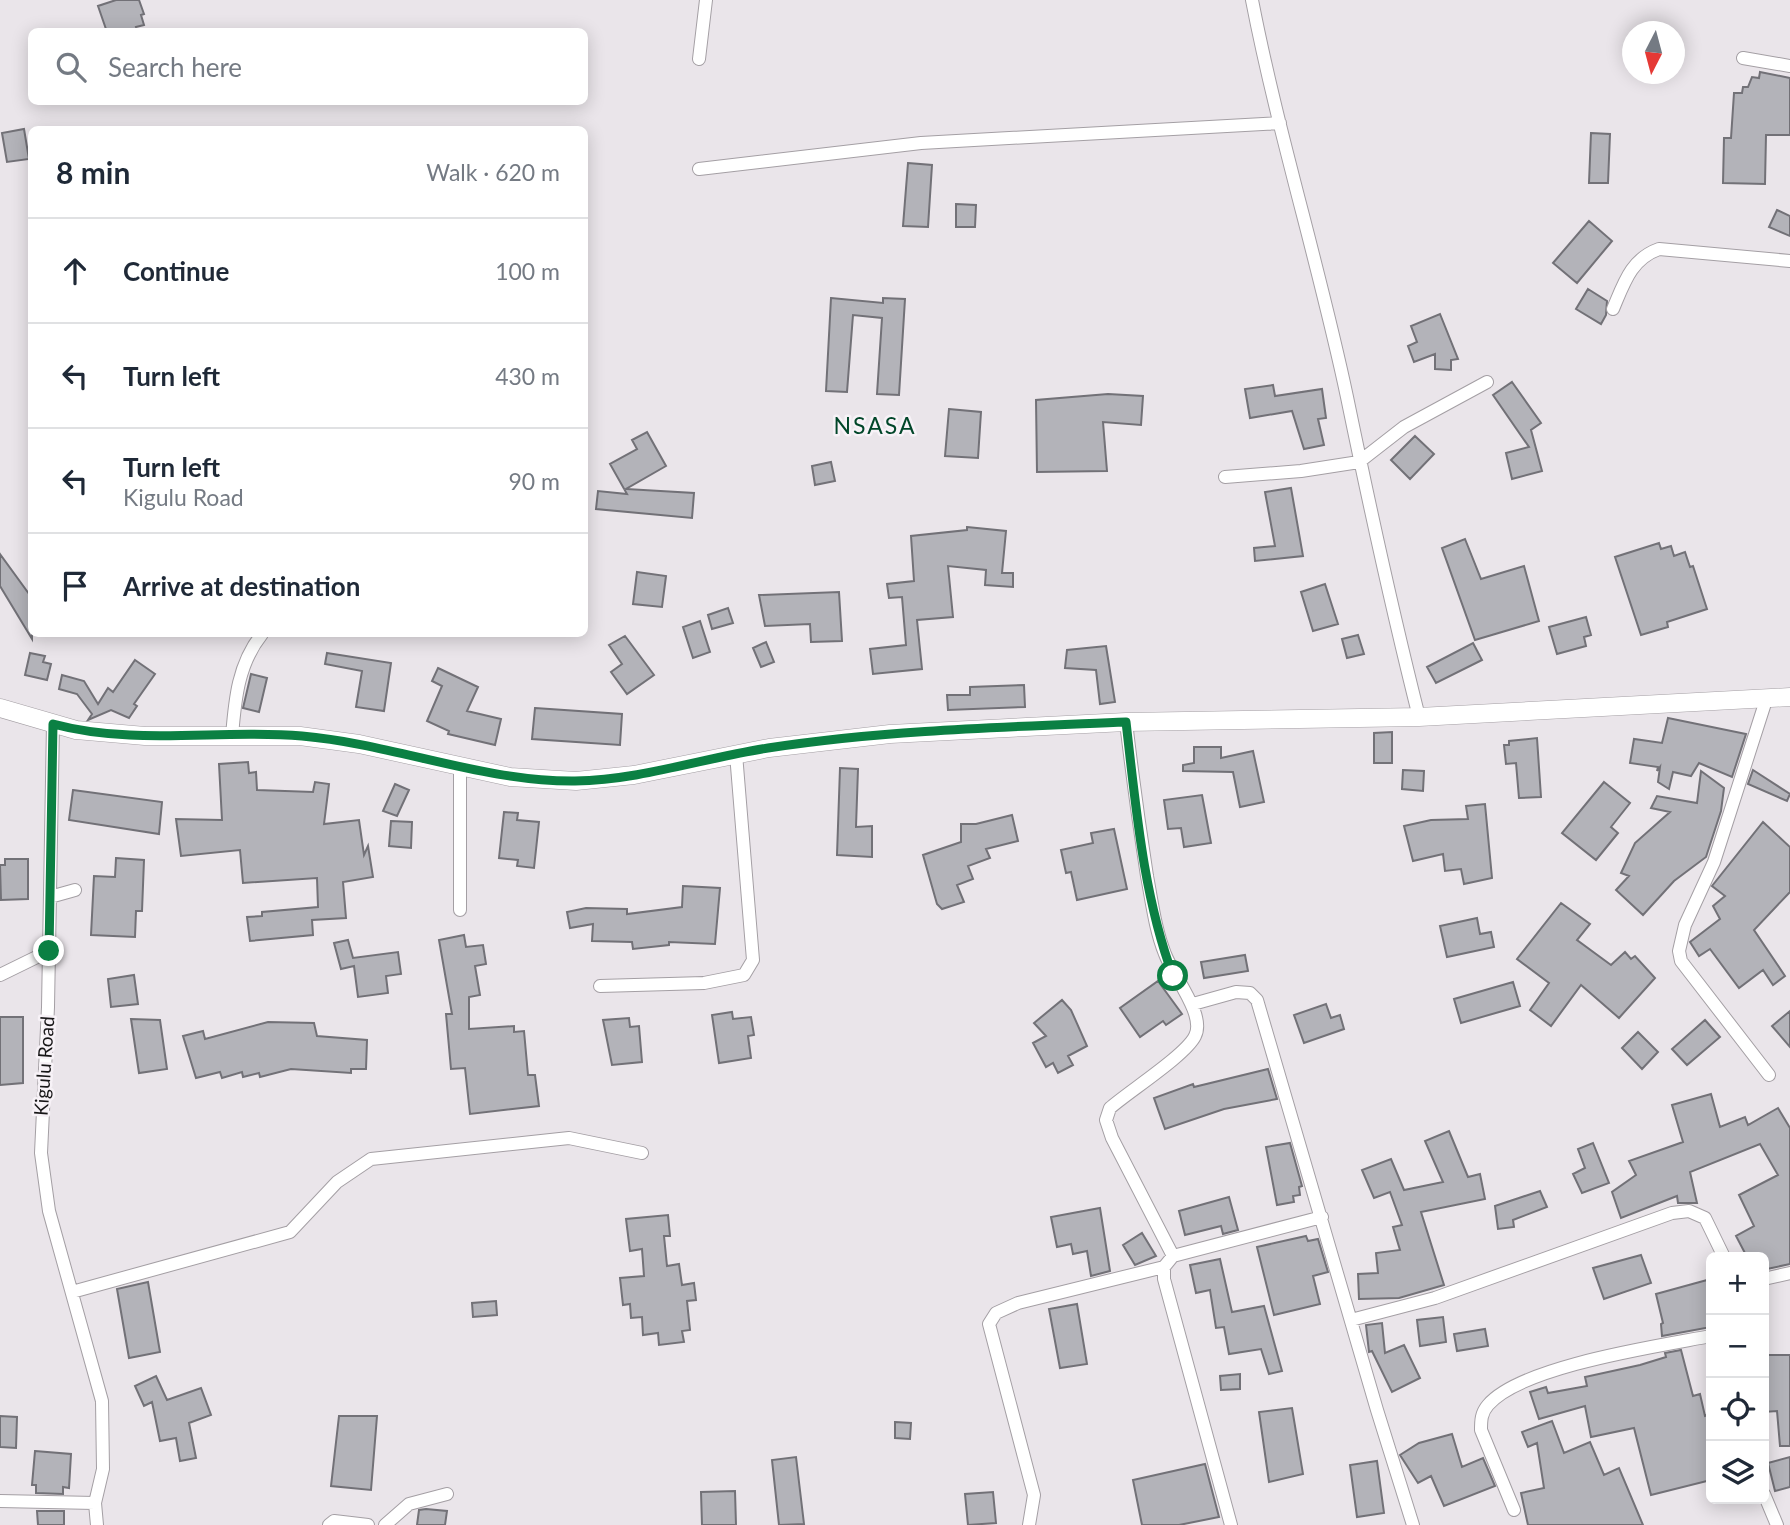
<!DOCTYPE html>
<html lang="en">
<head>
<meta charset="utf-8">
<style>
	body { margin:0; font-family:Lato,sans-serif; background:#f6f6f7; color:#1f2937 }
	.controls { position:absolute; right:21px; bottom:21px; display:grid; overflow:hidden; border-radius:10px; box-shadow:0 4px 18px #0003 }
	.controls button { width:63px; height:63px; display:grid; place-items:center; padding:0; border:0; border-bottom:2px solid #e0e1e3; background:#fff; color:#1f2937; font:35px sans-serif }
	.compass { position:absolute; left:1622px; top:21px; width:63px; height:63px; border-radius:50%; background:#fff; box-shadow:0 4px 18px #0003; rotate:186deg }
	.stop { position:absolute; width:21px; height:21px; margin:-16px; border:5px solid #0b8043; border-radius:50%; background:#fff }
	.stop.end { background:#0b8043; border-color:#fff; box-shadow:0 2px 7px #0008 }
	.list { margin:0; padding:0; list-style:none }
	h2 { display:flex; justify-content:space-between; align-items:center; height:91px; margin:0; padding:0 28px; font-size:30px }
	h2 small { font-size:23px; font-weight:400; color:#747a83 }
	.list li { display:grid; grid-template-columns:46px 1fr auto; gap:21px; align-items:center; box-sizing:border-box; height:105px; padding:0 28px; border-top:2px solid #e0e1e3 }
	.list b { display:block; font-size:26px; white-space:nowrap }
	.list p { margin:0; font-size:23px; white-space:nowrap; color:#747a83 }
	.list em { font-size:23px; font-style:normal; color:#747a83 }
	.icon { flex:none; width:38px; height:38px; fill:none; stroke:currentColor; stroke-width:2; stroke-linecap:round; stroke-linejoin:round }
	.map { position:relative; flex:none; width:1790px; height:1525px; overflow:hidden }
	.search { position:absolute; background:#fff; box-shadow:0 4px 18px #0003; left:28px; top:28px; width:560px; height:77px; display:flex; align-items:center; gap:18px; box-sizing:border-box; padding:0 24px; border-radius:10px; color:#747a83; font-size:26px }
	.panel { position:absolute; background:#fff; box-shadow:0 4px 18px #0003; left:28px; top:126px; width:560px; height:511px; border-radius:10px }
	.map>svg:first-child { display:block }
	.building { fill:#b3b3b9; stroke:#727177; stroke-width:2 }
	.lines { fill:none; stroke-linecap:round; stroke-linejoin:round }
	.street-casing { stroke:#a49fa4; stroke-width:14 }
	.secondary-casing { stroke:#a49fa4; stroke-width:19 }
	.street { stroke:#fff; stroke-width:12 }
	.secondary { stroke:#fff; stroke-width:18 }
	.route { stroke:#0b8043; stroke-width:9 }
	.labels { text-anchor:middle; stroke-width:5; stroke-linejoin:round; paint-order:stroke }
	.street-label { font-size:19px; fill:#171617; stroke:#f7f2f7 }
	.quarter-label { font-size:23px; letter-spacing:2px; fill:#014629; stroke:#f7f2f7 }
</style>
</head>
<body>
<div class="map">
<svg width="1790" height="1525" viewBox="0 0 1790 1525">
	<rect width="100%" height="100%" fill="#eae5ea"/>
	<path class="building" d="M116 0H139L144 14 141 15 144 25 136 27 138 32H107L98 6Z
		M1760 72 1790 78V135H1766L1765 184 1723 183 1724 138H1731L1734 93H1742L1743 87H1748L1752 77 1759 78Z
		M24 129 29 159 7 162 2 133Z
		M1591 133 1610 134 1608 183H1589Z
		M908 163 932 165 928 227 903 226Z
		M956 204 976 205 975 227H956Z
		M1777 210 1790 216V236L1769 227Z
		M1589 221 1612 241 1577 283 1553 263Z
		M1588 289 1607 301 1606 315 1601 324 1576 309Z
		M831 298 883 303V298L905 299 899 395 877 394 882 318 853 315 847 392 826 391Z
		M1440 314 1458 359 1451 360V370L1435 369V354L1414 362 1408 346 1417 342 1411 326Z
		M1512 382 1541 423 1531 430 1542 471 1512 479 1506 453 1529 447 1493 395Z
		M1273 385 1275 396 1322 389 1326 418 1318 419 1324 445 1304 449 1292 411 1250 418 1245 389Z
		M1108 394 1143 396 1141 425 1103 422 1107 471 1037 472 1036 400Z
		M949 409 981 412 978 458 945 456Z
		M647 432 666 466 626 489 694 493 692 518 596 509 598 491 627 494 610 464 637 449 632 440Z
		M1415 436 1434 454 1410 479 1391 460Z
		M831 462 835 481 815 485 812 466Z
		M1291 488 1303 556 1255 561 1254 548 1275 546 1265 492Z
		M967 527 1006 531 1002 573H1013V587L985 585 986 570 948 566 953 617 917 620 922 669 873 674 870 649 906 645 902 597 889 598 887 584 914 581 911 536 967 530Z
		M1465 539 1481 579 1524 566 1539 621 1475 640 1442 548Z
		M1659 543 1661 549 1671 546 1674 556 1685 552 1690 567 1693 566 1707 609 1667 622 1668 627 1641 635 1615 557Z
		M0 554 32 598V639L0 586Z
		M637 572 666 576 662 607 633 604Z
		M1325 584 1338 624 1313 631 1301 592Z
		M839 592 842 641 811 642 810 624 765 626 759 595Z
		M728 608 733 623 712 629 708 615Z
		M1586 617 1591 635 1584 637 1586 646 1557 654 1549 627Z
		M700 621 710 652 693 658 683 627Z
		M1358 635 1364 654 1347 658 1342 639Z
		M625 636 654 675 627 694 611 672 622 664 609 645Z
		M766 642 774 662 761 667 753 648Z
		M1473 643 1482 660 1436 683 1427 667Z
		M1106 646 1115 702 1100 704 1096 670 1065 668 1067 650Z
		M30 653 45 656 43 662 51 664 47 680 25 675Z
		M327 653 391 663 384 711 356 707 362 671 325 664Z
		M135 660 155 674 134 704 137 706 129 718 111 710 88 720 92 714 77 694 59 689 62 675 84 681 98 704 108 688 113 692Z
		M438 668 478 687 467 711 501 719 495 745 448 734 449 731 427 721 442 686 432 681Z
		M251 674 267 678 259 712 243 708Z
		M1024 685 1025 707 948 710 947 695H970V687Z
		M535 708 622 714 620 745 532 739Z
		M1668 718 1746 734 1732 777 1699 763 1691 776 1673 772 1669 789 1658 782 1660 767 1657 771 1658 767 1630 763 1634 739 1662 743Z
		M1392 732V763H1374V733Z
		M1537 738 1541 797 1519 798 1516 763 1506 764 1504 745H1509V741Z
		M1194 747H1221V758L1253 751 1264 802 1240 807 1233 772 1183 771V765L1194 763Z
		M248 762 249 773 256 772 257 790 313 792 315 782 329 784 324 824 359 820 364 855 368 846 373 877 343 882 346 918 312 920 313 935 250 941 247 917 262 916V912L318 907 317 878 243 883 240 850 181 856 176 819 222 820 219 764Z
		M840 768 858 769 856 827 872 826V857L837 855Z
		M1403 770 1424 771 1423 791 1402 789Z
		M1753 770 1790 794 1787 801 1748 784Z
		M1701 771 1724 788 1721 811 1706 857 1674 881 1643 915 1616 890 1629 876 1621 873 1635 843 1670 812 1651 808 1657 796 1697 803Z
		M1604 782 1630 803 1611 827 1618 833 1596 860 1562 833Z
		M395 784 409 790 397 816 383 811Z
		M73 790 162 802 159 834 69 820Z
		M1202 795 1211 843 1184 847 1181 828 1168 829 1164 800Z
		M1485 804 1492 878 1464 884 1461 869 1445 871 1443 854 1413 861 1404 826 1431 820 1468 819 1466 806Z
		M504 812 518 813 517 820 539 822 534 868 517 866 518 860 499 858Z
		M1012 815 1018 841 986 849 990 858 968 866 973 879 957 885 964 902 942 909 937 904 923 855 961 842V824H976Z
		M391 821 412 822 411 848 389 846Z
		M1763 822 1790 847V892L1754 930 1785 976 1773 985 1763 970 1739 988 1710 949 1699 956 1690 942 1720 919 1713 906 1725 896 1712 886Z
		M1114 829 1127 889 1077 900 1071 872 1066 873 1061 850 1093 843 1091 833Z
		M116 858 144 860 142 911H136L135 937 91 935 94 876 115 877Z
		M5 859H28V899L1 900 0 865H5Z
		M683 886 720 888 715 944 669 942V945L633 949 632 942 592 941 593 924 570 928 567 912 586 908 627 909V914L682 907Z
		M1561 903 1590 924 1577 940 1611 965 1625 952 1631 959 1635 956 1655 978 1619 1018 1581 985 1551 1026 1530 1010 1549 983 1517 959Z
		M1477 918 1480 934 1491 932 1494 947 1447 957 1440 926Z
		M464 935 466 947 483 945 486 964 475 966 480 995 469 997V1029L514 1026V1032L524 1031 528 1075H535L539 1106 470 1114 465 1068 451 1069 446 1014H452L439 940Z
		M348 940 353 958 398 952 401 974 386 976 388 993 358 997 354 966 341 969 334 943Z
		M1245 955 1248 971 1204 978 1201 962Z
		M134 975 138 1004 111 1007 108 979Z
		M1158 981 1182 1014 1166 1025 1163 1021 1140 1037 1120 1008Z
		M1513 982 1520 1006 1461 1023 1454 999Z
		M1062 1000 1071 1010 1087 1046 1068 1056 1073 1065 1058 1073 1053 1063 1046 1067 1033 1043 1046 1036 1034 1023Z
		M1326 1004 1331 1018 1340 1015 1344 1029 1304 1043 1294 1015Z
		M1790 1011V1047L1772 1026Z
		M732 1012 733 1019 751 1017 754 1035 748 1036 751 1058 719 1063 712 1015Z
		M0 1017H23V1083L0 1085Z
		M629 1018 630 1027 639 1026 642 1062 612 1065 603 1020Z
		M131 1019 160 1020 167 1069 139 1073Z
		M1705 1020 1720 1037 1687 1065 1672 1049Z
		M268 1022 314 1023 317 1036 367 1040 366 1069H351V1073L291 1069 260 1077 259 1073 243 1077 242 1072 222 1078 220 1072 196 1078 183 1036 203 1031 205 1039Z
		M1638 1032 1658 1052 1642 1069 1622 1048Z
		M1268 1069 1277 1099 1224 1109 1165 1129 1154 1098 1193 1084 1194 1087Z
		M1711 1094 1720 1127 1745 1117 1748 1125 1778 1108 1790 1128V1264L1767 1269 1764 1257H1747L1736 1236 1754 1226 1739 1195 1778 1175 1760 1144 1690 1172 1697 1203H1678L1677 1196 1621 1218 1612 1192 1636 1175 1629 1161 1683 1142 1672 1105Z
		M1449 1131 1468 1177 1480 1174 1485 1199 1421 1212 1444 1285 1399 1298 1359 1299 1358 1274 1378 1273 1376 1253 1400 1250 1393 1227 1402 1225 1390 1192 1374 1198 1362 1170 1391 1159 1404 1190 1443 1182 1425 1141Z
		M1290 1143 1302 1186 1299 1187 1300 1195 1293 1196 1294 1202 1277 1205 1266 1147Z
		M1593 1143 1609 1183 1582 1193 1573 1174 1585 1168 1578 1149Z
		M1540 1191 1547 1207 1513 1220 1514 1227 1498 1229 1495 1206Z
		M1229 1197 1238 1230 1223 1234 1221 1226 1185 1235 1179 1211Z
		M1100 1208 1110 1271 1091 1276 1087 1251 1073 1254 1071 1244 1057 1247 1051 1217Z
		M668 1215 670 1236H664L667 1266 679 1264 682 1285 694 1283 696 1300 687 1301 690 1330 682 1331 684 1342 659 1345 658 1333 643 1335 642 1317 631 1318 630 1304 623 1305 620 1278 644 1276 642 1249 630 1251 626 1219Z
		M1142 1233 1156 1256 1135 1265 1123 1245Z
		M1306 1236 1308 1241 1318 1239 1328 1272 1313 1276 1320 1304 1274 1315 1257 1247Z
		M1641 1255 1651 1283 1604 1299 1593 1268Z
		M1220 1259 1232 1312 1264 1306 1282 1371 1269 1374 1261 1349 1229 1354 1224 1327 1216 1328 1210 1290 1196 1293 1190 1265Z
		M1707 1280 1711 1293V1327L1662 1336 1661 1324 1663 1323 1656 1294Z
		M148 1282 160 1352 129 1358 117 1289Z
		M496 1301 497 1315 473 1317 472 1303Z
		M1077 1304 1087 1364 1060 1368 1049 1309Z
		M1443 1317 1446 1342 1420 1346 1417 1320Z
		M1382 1323 1385 1353 1404 1345 1420 1378 1392 1392 1372 1351 1369 1352 1366 1325Z
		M1485 1329 1488 1346 1457 1351 1454 1334Z
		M1681 1350 1693 1396 1700 1394 1705 1416 1711 1414V1480L1651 1495 1634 1428 1591 1437 1585 1406 1539 1419 1530 1392 1546 1387 1548 1393 1587 1386 1585 1377 1640 1365 1666 1357 1665 1353Z
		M1764 1355H1790V1446H1780L1777 1411 1764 1412Z
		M1240 1374V1389L1221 1390 1220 1376Z
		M156 1376 167 1400 201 1388 211 1415 189 1423 196 1458 180 1461 176 1438 160 1441 152 1402 144 1406 135 1386Z
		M1292 1408 1303 1474 1269 1482 1259 1412Z
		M0 1416 17 1417 16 1448 0 1447Z
		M339 1416H377L371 1490 331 1486Z
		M1552 1421 1564 1453 1590 1442 1604 1475 1619 1468 1643 1525H1528L1521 1493 1544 1488 1537 1443 1528 1447 1522 1432Z
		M895 1422 911 1423 910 1439 895 1438Z
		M1452 1434 1462 1467 1483 1458 1495 1486 1444 1506 1431 1476 1418 1483 1400 1455 1419 1443Z
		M35 1451 71 1454 69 1488 63 1487V1494L36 1493V1485H32Z
		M796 1457 804 1524 779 1525 772 1460Z
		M1790 1457V1487L1775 1491 1768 1463Z
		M1377 1461 1384 1513 1357 1517 1350 1465Z
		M1205 1464 1219 1517 1179 1525H1142L1133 1480Z
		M735 1491 736 1525H702L701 1492Z
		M993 1492 996 1523 968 1525 965 1494Z
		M426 1509 447 1511 445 1525H417L419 1510Z
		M37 1511H64V1525H38Z"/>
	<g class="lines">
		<defs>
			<path id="street" d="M1252 0C1278 134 1319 264 1347 397 1369 504 1392 610 1419 717
				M1743 58 1790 66
				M699 59 706 0
				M699 169 921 143 1280 123
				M1613 309C1624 283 1631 259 1659 249L1790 261
				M1225 477 1301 471 1359 462 1404 427 1487 382
				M1767 697 1714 862 1685 925 1679 951 1681 961 1769 1075
				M1126 722C1132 773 1139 824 1147 876 1152 902 1155 929 1165 954 1173 976 1206 1015 1195 1036 1186 1055 1128 1092 1110 1108L1106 1120 1112 1138 1173 1256
				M53 724 48 1007 41 1153 49 1211 102 1401 103 1469 95 1503 97 1525
				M232 736C235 699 238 664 262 634
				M50 897 75 890
				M460 910V766
				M0 975 49 951
				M600 986 704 983 744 975 753 960 736 754
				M1193 1004 1236 992 1250 993 1257 1000 1377 1410 1413 1525
				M1764 1279 1790 1273
				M72 1292 290 1232 337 1182 371 1159 569 1138 642 1153
				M1351 1320 1435 1298 1672 1213 1689 1211 1705 1218 1724 1257
				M1764 1494 1777 1525
				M0 1501 95 1503
				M1514 1510 1481 1430C1481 1421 1481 1413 1488 1405 1521 1366 1659 1346 1711 1336
				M329 1525 334 1521 368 1525
				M385 1525 409 1504 447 1494
				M1029 1525 1034 1495 989 1324 996 1313 1018 1303 1164 1267
				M1231 1525 1164 1279V1267L1173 1256 1322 1217"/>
			<path id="secondary" d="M0 708 76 730 145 736H300L359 744 510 777 576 781 634 775 769 748 890 734 1126 722 1419 717 1790 697"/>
		</defs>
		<use href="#street" class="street-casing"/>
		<use href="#secondary" class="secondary-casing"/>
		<use href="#street" class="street"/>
		<use href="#secondary" class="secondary"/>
	</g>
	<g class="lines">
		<path class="route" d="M49 951 53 724C135 746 219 729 302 736 394 744 483 782 575 781 640 780 704 758 768 748 886 730 1007 727 1126 722 1136 807 1143 895 1173 976"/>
	</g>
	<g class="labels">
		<g class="street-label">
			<text transform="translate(44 1066) rotate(-86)" y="7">Kigulu Road</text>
		</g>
		<g class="quarter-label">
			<text x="875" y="434">NSASA</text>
		</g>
	</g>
</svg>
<div class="controls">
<button>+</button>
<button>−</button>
<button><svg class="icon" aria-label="locate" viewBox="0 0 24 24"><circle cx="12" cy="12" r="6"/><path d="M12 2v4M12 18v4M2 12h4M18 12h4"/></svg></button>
<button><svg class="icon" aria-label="layers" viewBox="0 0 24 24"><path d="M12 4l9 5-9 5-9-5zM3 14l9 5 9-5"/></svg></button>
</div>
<svg class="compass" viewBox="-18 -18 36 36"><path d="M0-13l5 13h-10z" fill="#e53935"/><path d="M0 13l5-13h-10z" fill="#747a83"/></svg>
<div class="stop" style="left:1173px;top:976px"></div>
<div class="stop end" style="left:49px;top:951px"></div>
<div class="search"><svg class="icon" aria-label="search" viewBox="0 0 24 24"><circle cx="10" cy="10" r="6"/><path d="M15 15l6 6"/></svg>Search here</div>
<section class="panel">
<h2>8 min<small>Walk · 620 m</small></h2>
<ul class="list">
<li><svg class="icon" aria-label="ahead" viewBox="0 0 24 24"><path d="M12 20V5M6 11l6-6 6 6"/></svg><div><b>Continue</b></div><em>100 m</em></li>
<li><svg class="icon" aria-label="left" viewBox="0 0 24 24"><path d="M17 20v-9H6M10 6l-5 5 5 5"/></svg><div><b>Turn left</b></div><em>430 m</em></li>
<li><svg class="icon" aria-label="left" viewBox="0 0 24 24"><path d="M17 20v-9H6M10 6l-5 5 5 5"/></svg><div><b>Turn left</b><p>Kigulu Road</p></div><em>90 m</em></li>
<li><svg class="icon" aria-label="arrive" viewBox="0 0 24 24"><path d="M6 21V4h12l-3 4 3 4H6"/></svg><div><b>Arrive at destination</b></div></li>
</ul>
</section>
</div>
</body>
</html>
